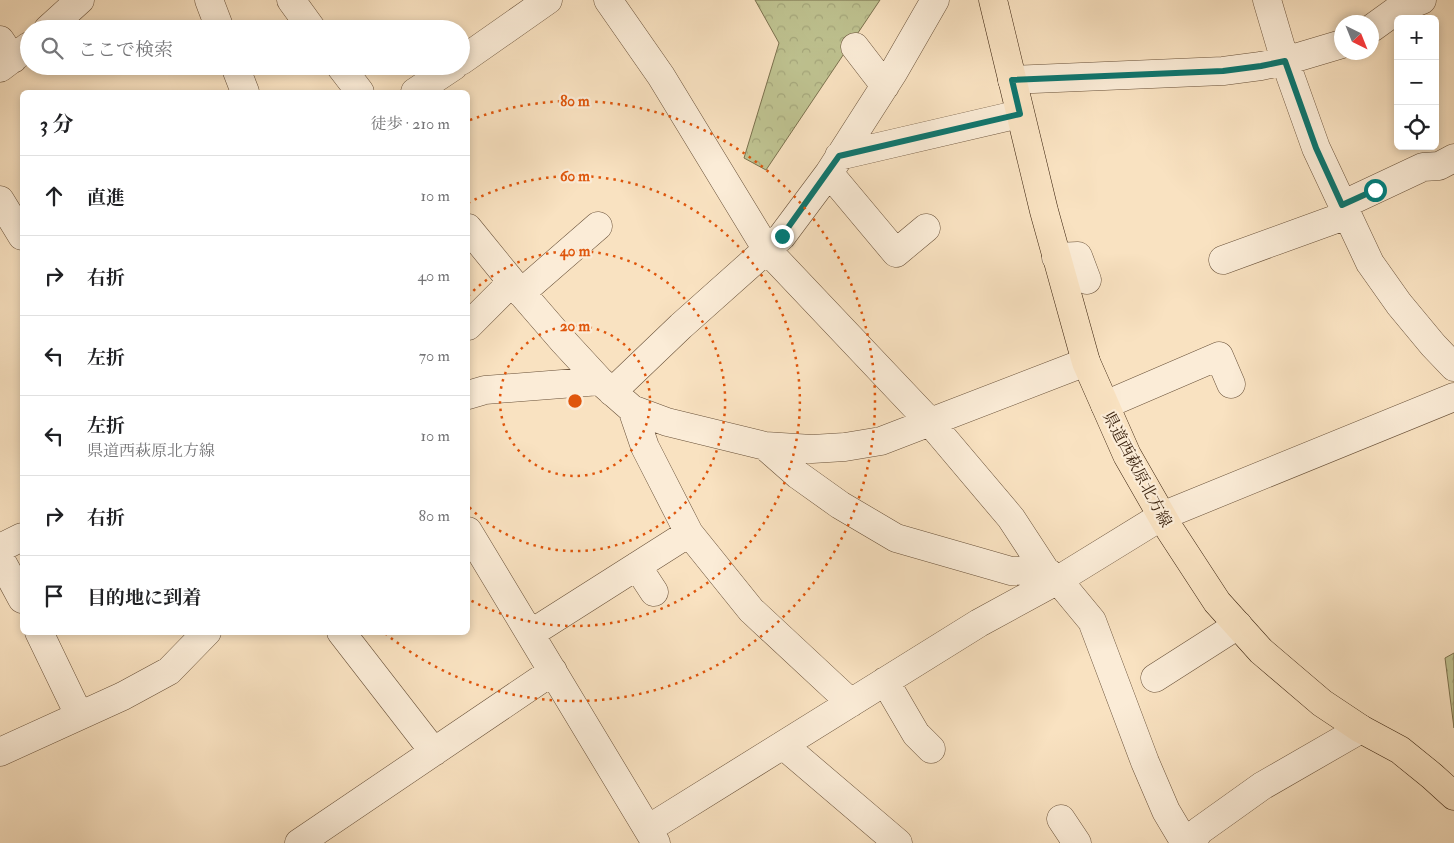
<!DOCTYPE html>
<html lang="ja">
<head>
<meta charset="utf-8">
<style>
	body { margin:0; font-family:"IM FELL Double Pica","Noto Serif JP",serif; background:#f6f6f6; color:#202124 }
	.controls { position:absolute; right:15px; top:15px; display:grid; overflow:hidden; border-radius:8px; box-shadow:0 2px 8px #0003 }
	.controls button { width:45px; height:45px; display:grid; place-items:center; padding:0; border:0; border-bottom:1px solid #e0e0e0; background:#fff; color:#202124; font:25px sans-serif }
	.compass { position:absolute; left:1334px; top:15px; width:45px; height:45px; border-radius:50%; background:#fff; box-shadow:0 2px 8px #0003; rotate:137deg }
	.stop { position:absolute; width:15px; height:15px; margin:-11px; border:4px solid #0f766e; border-radius:50%; background:#fff }
	.stop.end { background:#0f766e; border-color:#fff; box-shadow:0 1px 5px #0008 }
	.list { margin:0; padding:0; list-style:none }
	h2 { display:flex; justify-content:space-between; align-items:center; height:65px; margin:0; padding:0 20px; font-size:21px }
	h2 small { font-size:16px; font-weight:400; color:#757577 }
	.list li { display:grid; grid-template-columns:32px 1fr auto; gap:15px; align-items:center; box-sizing:border-box; height:80px; padding:0 20px; border-top:1px solid #e0e0e0 }
	.list b { display:block; font-size:19px; white-space:nowrap }
	.list p { margin:0; font-size:16px; white-space:nowrap; color:#757577 }
	.list em { font-size:16px; font-style:normal; color:#757577 }
	.icon { flex:none; width:28px; height:28px; fill:none; stroke:currentColor; stroke-width:2; stroke-linecap:round; stroke-linejoin:round }
	.map { position:relative; flex:none; width:1454px; height:843px; overflow:hidden }
	.search { position:absolute; background:#fff; box-shadow:0 2px 8px #0003; left:20px; top:20px; width:450px; height:55px; display:flex; align-items:center; gap:12px; box-sizing:border-box; padding:0 18px; border-radius:28px; color:#757577; font-size:19px }
	.panel { position:absolute; background:#fff; box-shadow:0 2px 8px #0003; left:20px; top:90px; width:450px; height:545px; border-radius:8px }
	.map>svg:first-child { display:block }
	.forest { fill:url(#forest-crowns); stroke:#7b714e }
	.lines { fill:none; stroke-linecap:round; stroke-linejoin:round }
	.minor-casing { stroke:#685038; stroke-width:29 }
	.major-casing { stroke:#371f0b; stroke-width:29 }
	.minor { stroke:#fbecd7; stroke-width:28 }
	.major { stroke:#f9e2c1; stroke-width:28 }
	.route { stroke:#0f766e; stroke-width:6 }
	.ring { fill:none; stroke:#df560c; stroke-width:2.5; stroke-dasharray:2.5 5 }
	.labels { text-anchor:middle; stroke-width:4.5; stroke-linejoin:round; paint-order:stroke }
	.street-label { font-size:16px; fill:#371f0b; stroke:#fbecd7 }
	.centre { fill:#df560c; stroke:#fbecd7; stroke-width:2.5 }
	.ring-label { font-size:15px; text-anchor:middle; font-weight:bold; fill:#df560c; stroke:#fbecd7; stroke-width:4.5; stroke-linejoin:round; paint-order:stroke }
</style>
</head>
<body>
<div class="map">
<svg width="1454" height="843" viewBox="0 0 1454 843">
	<defs>
		<pattern id="forest-crowns" width="20" height="18" patternUnits="userSpaceOnUse" patternTransform="scale(1.25)"><rect width="20" height="18" fill="#bfc391"/><path d="M2 6a3 3 0 1 1 6 0M12 15a3 3 0 1 1 6 0" fill="none" stroke="#a5a77c"/></pattern>
	</defs>
	<rect width="100%" height="100%" fill="#f9e2c1"/>
	<filter id="stains"><feTurbulence type="fractalNoise" baseFrequency=".004" numOctaves="4"/><feColorMatrix values="0 0 0 0 .2 0 0 0 0 .09 0 0 0 0 .02 0 0 0 .5 -.17"/></filter>
	<radialGradient id="worn" r=".72"><stop offset=".6" stop-color="#630" stop-opacity="0"/><stop offset="1" stop-color="#630" stop-opacity=".3"/></radialGradient>
	<path class="forest" d="M755 0H880L766 170 744 158 779 43Z
		M1454 653V728L1445 658Z"/>
	<g class="lines">
		<defs>
			<path id="minor" d="M209 0 220 29
				M291 0 312 29
				M608 0 661 76 767 250 929 421 1011 518 1045 570
				M1267 0 1285 61 1316 148 1370 263 1399 304 1433 345 1454 367
				M1372 28 1397 10 1422 0
				M48 29 80 0
				M0 40 13 59
				M855 47 885 86
				M461 61 548 0
				M235 66 245 92
				M340 66 360 92
				M0 68 29 46
				M1012 80 1223 71 1261 66 1285 61 1342 44
				M415 92 454 66
				M839 156 1020 114
				M829 173 896 253 926 228
				M0 200 22 236
				M1342 205 1423 167 1439 166 1454 158
				M468 228 512 282 564 342 600 381 632 409 667 422 765 446 812 449 845 447 881 441 1086 362
				M1056 257 1078 256 1087 280
				M1223 260 1347 215
				M521 293 598 226
				M468 326 512 282
				M612 392 681 326 782 236 829 173 893 73 935 0
				M468 395 485 390 600 381
				M1105 405 1219 356 1231 384
				M632 409 645 447 689 533 751 610 851 703
				M765 446 798 475 840 505 896 538 1011 571 1045 570 1058 580 1092 621 1145 762 1166 811 1185 843
				M468 531 656 843
				M0 548 22 537
				M0 558 22 599
				M637 566 654 592
				M39 632 79 715
				M341 632 434 752
				M530 634 689 533
				M1155 678 1238 625
				M885 681 916 734 931 749
				M783 745 898 843
				M0 752 123 696 169 671 207 632
				M1061 819 1077 843
				M648 829 979 623 1058 580 1162 516 1454 397
				M299 843 553 671
				M1192 843 1199 831 1262 786 1361 729"/>
			<path id="major" d="M993 0 1044 211 1086 362 1127 455 1170 530 1217 602 1261 651 1322 703 1361 729 1400 750 1432 776 1454 796"/>
		</defs>
		<use href="#minor" class="minor-casing"/>
		<use href="#major" class="major-casing"/>
		<use href="#minor" class="minor"/>
		<use href="#major" class="major"/>
	</g>
	<g class="lines">
		<path class="route" d="M782 236 839 156 1020 114 1012 80 1223 71 1261 66 1285 61 1316 148 1342 205 1375 190"/>
	</g>
	<g class="ring">
		<circle cx="575" cy="401" r="75"/>
		<path d="M468 296A150 150 0 1 1 468 506"/>
		<path d="M468 203A225 225 0 1 1 468 599"/>
		<path d="M470 120A300 300 0 1 1 386 634"/>
	</g>
	<g class="labels">
		<g class="street-label">
			<text transform="translate(1138 469) rotate(62)" y="6">県道西萩原北方線</text>
		</g>
	</g>
	<circle cx="575" cy="401" r="8" class="centre"/>
	<g class="ring-label">
		<text x="575" y="106">80 m</text>
		<text x="575" y="181">60 m</text>
		<text x="575" y="256">40 m</text>
		<text x="575" y="331">20 m</text>
	</g>
	<rect width="100%" height="100%" filter="url(#stains)"/>
	<rect width="100%" height="100%" fill="url(#worn)"/>
</svg>
<div class="controls">
<button>+</button>
<button>−</button>
<button><svg class="icon" aria-label="locate" viewBox="0 0 24 24"><circle cx="12" cy="12" r="6"/><path d="M12 2v4M12 18v4M2 12h4M18 12h4"/></svg></button>
</div>
<svg class="compass" viewBox="-18 -18 36 36"><path d="M0-13l5 13h-10z" fill="#e53935"/><path d="M0 13l5-13h-10z" fill="#757577"/></svg>
<div class="stop" style="left:1375px;top:190px"></div>
<div class="stop end" style="left:782px;top:236px"></div>
<div class="search"><svg class="icon" aria-label="search" viewBox="0 0 24 24"><circle cx="10" cy="10" r="6"/><path d="M15 15l6 6"/></svg>ここで検索</div>
<section class="panel">
<h2>3 分<small>徒歩 · 210 m</small></h2>
<ul class="list">
<li><svg class="icon" aria-label="ahead" viewBox="0 0 24 24"><path d="M12 20V5M6 11l6-6 6 6"/></svg><div><b>直進</b></div><em>10 m</em></li>
<li><svg class="icon" aria-label="right" viewBox="0 0 24 24"><path d="M7 20v-9h11M14 6l5 5-5 5"/></svg><div><b>右折</b></div><em>40 m</em></li>
<li><svg class="icon" aria-label="left" viewBox="0 0 24 24"><path d="M17 20v-9H6M10 6l-5 5 5 5"/></svg><div><b>左折</b></div><em>70 m</em></li>
<li><svg class="icon" aria-label="left" viewBox="0 0 24 24"><path d="M17 20v-9H6M10 6l-5 5 5 5"/></svg><div><b>左折</b><p>県道西萩原北方線</p></div><em>10 m</em></li>
<li><svg class="icon" aria-label="right" viewBox="0 0 24 24"><path d="M7 20v-9h11M14 6l5 5-5 5"/></svg><div><b>右折</b></div><em>80 m</em></li>
<li><svg class="icon" aria-label="arrive" viewBox="0 0 24 24"><path d="M6 21V4h12l-3 4 3 4H6"/></svg><div><b>目的地に到着</b></div></li>
</ul>
</section>
</div>
</body>
</html>
